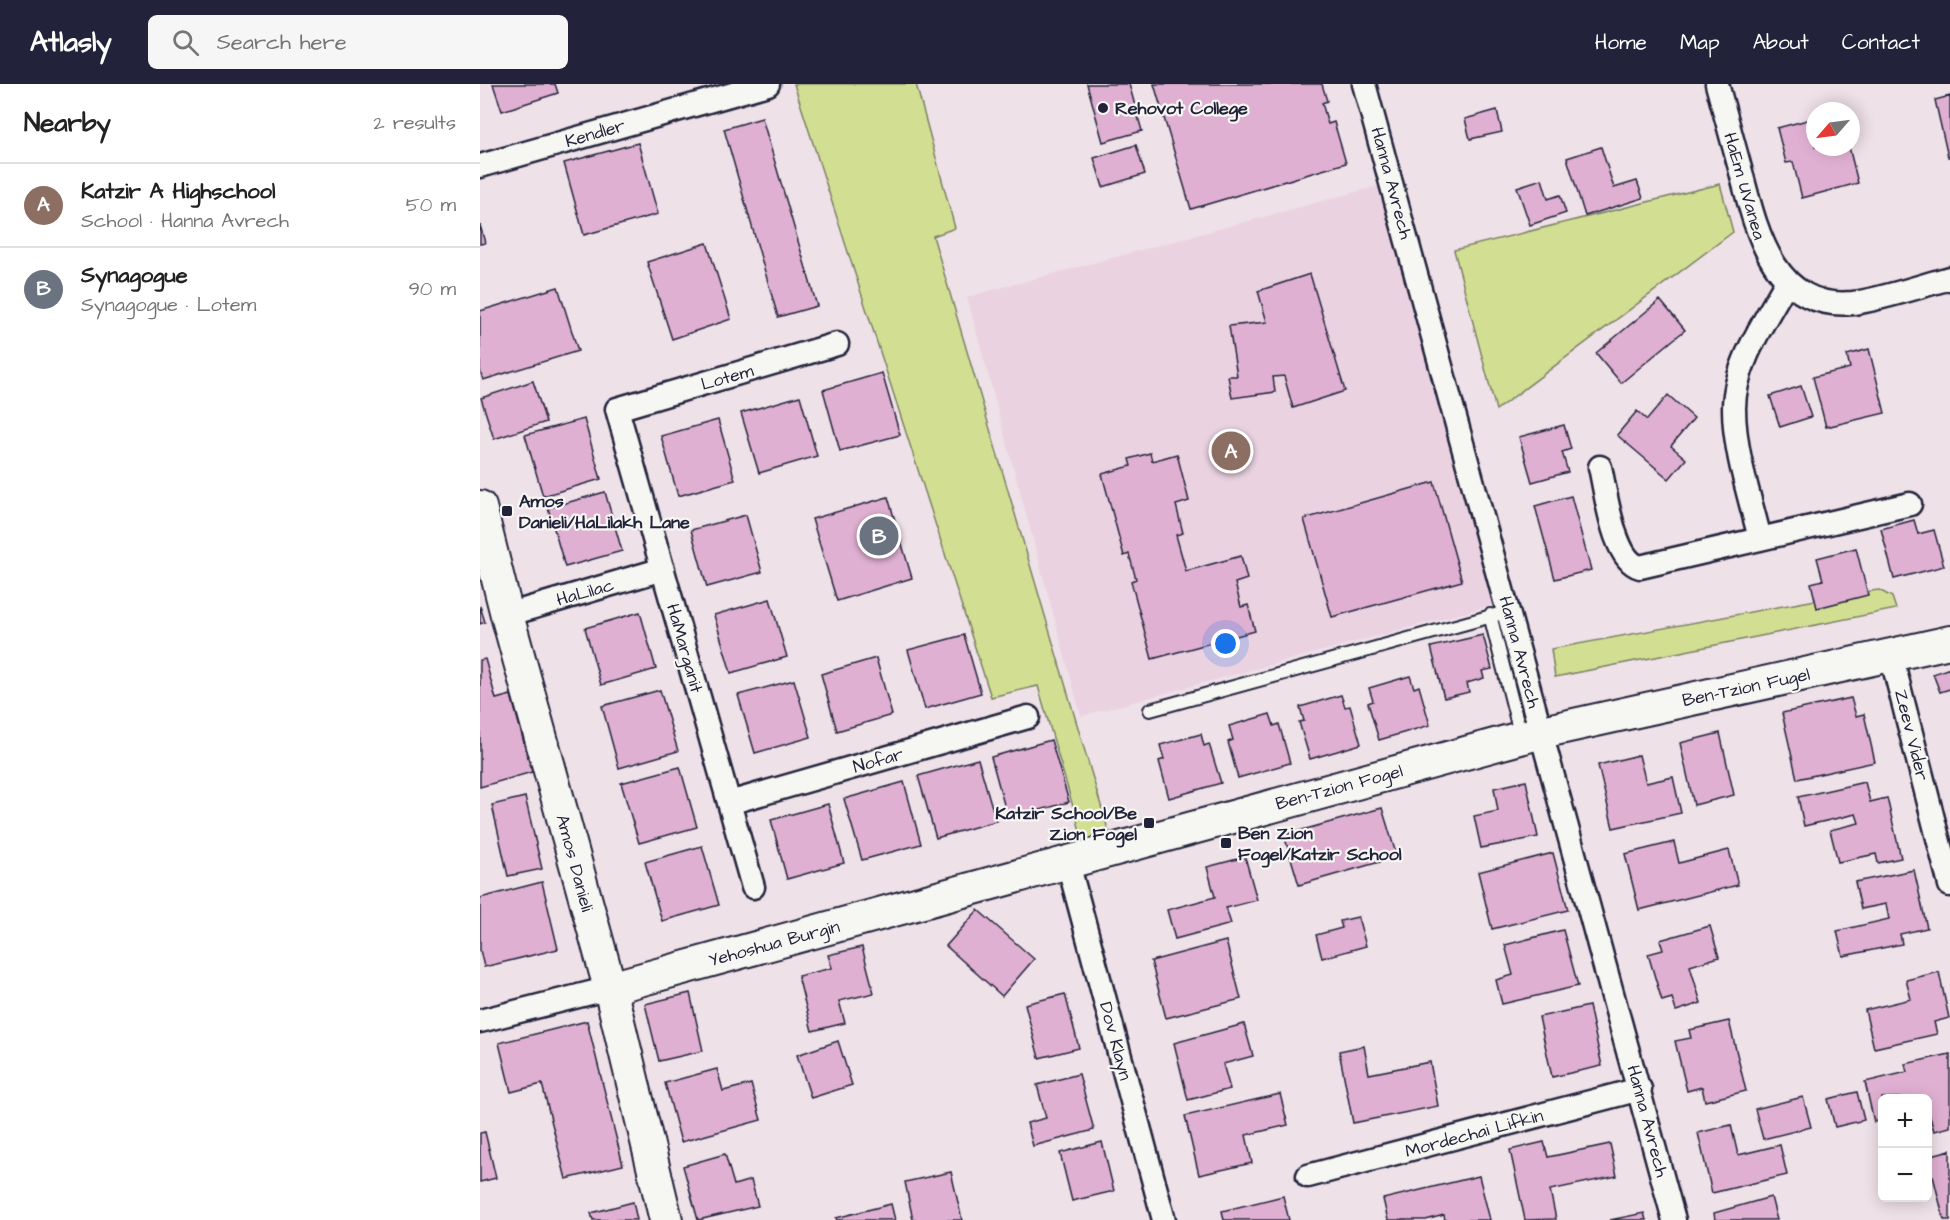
<!DOCTYPE html>
<html lang="en">
<head>
<meta charset="utf-8">
<style>
	body { margin:0; font-family:"Architects Daughter",sans-serif; background:#f6f6f6; color:#222 }
	.controls { position:absolute; right:18px; bottom:18px; display:grid; overflow:hidden; border-radius:9px; box-shadow:0 3px 15px #0003 }
	.controls button { width:54px; height:54px; display:grid; place-items:center; padding:0; border:0; border-bottom:2px solid #e0e0e0; background:#fff; color:#222; font:30px sans-serif }
	.compass { position:absolute; left:1326px; top:18px; width:54px; height:54px; border-radius:50%; background:#fff; box-shadow:0 3px 15px #0003; rotate:242deg }
	.you { position:absolute; left:746px; top:560px; width:21px; height:21px; margin:-15px; border:4px solid #fff; border-radius:50%; background:#1a73e8; box-shadow:0 0 0 9px #1a73e833 }
	.badge { display:grid; place-items:center; width:39px; height:39px; border-radius:50%; background:#22223b; color:#fff; font-size:20px; font-weight:700 }
	.pin { position:absolute; translate:-50% -50%; border:3px solid #fff; box-shadow:0 2px 6px #0006 }
	.list { margin:0; padding:0; list-style:none }
	h2 { display:flex; justify-content:space-between; align-items:center; height:78px; margin:0; padding:0 24px; font-size:26px }
	h2 small { font-size:20px; font-weight:400; color:#767676 }
	.list li { display:grid; grid-template-columns:39px 1fr auto; gap:18px; align-items:center; box-sizing:border-box; height:84px; padding:0 24px; border-top:2px solid #e0e0e0 }
	.list b { display:block; font-size:22px; white-space:nowrap }
	.list p { margin:0; font-size:20px; white-space:nowrap; color:#767676 }
	.list em { font-size:20px; font-style:normal; color:#767676 }
	.icon { flex:none; width:33px; height:33px; fill:none; stroke:currentColor; stroke-width:2; stroke-linecap:round; stroke-linejoin:round }
	.map { position:relative; flex:none; width:1470px; height:1136px; overflow:hidden }
	header { display:flex; align-items:center; gap:36px; box-sizing:border-box; height:84px; padding:0 30px; background:#22223b; color:#fff }
	header strong { font-size:28px }
	nav { display:flex; gap:33px; margin-inline-start:auto; font-size:21px }
	.search { width:420px; height:54px; background:#f6f6f6; display:flex; align-items:center; gap:15px; box-sizing:border-box; padding:0 21px; border-radius:9px; color:#767676; font-size:22px }
	main { display:flex }
	aside { flex:1; background:#fff }
	.map>svg:first-child { display:block }
	.built { fill:#ead2e1 }
	.green { fill:#d2df92; stroke:#7a8066; stroke-width:1.5 }
	.building { fill:#e0b0d2; stroke:#22223b; stroke-width:1.5 }
	.lines { fill:none; stroke-linecap:round; stroke-linejoin:round }
	.lane-casing { stroke:#22223b; stroke-width:16 }
	.street-casing { stroke:#22223b; stroke-width:27 }
	.secondary-casing { stroke:#22223b; stroke-width:36 }
	.lane { stroke:#f6f6f2; stroke-width:12 }
	.street { stroke:#f6f6f2; stroke-width:22 }
	.secondary { stroke:#f6f6f2; stroke-width:32 }
	.poi-dot { fill:#22223b; stroke:#f6f6f2; stroke-width:2 }
	.labels { text-anchor:middle; stroke-width:4.5; stroke-linejoin:round; paint-order:stroke }
	.poi-label { font-size:18px; font-weight:bold; fill:#22223b; stroke:#f6f6f2; text-anchor:start }
	.street-label { font-size:18px; fill:#22223b; stroke:#f6f6f2 }
</style>
</head>
<body>
<header>
<strong>Atlasly</strong>
<div class="search"><svg class="icon" aria-label="search" viewBox="0 0 24 24"><circle cx="10" cy="10" r="6"/><path d="M15 15l6 6"/></svg>Search here</div>
<nav><a>Home</a><a>Map</a><a>About</a><a>Contact</a></nav>
</header>
<main>
<aside>
<h2>Nearby<small>2 results</small></h2>
<ul class="list">
<li><span class="badge" style="background:#8d6e63">A</span><div><b>Katzir A Highschool</b><p>School · Hanna Avrech</p></div><em>50 m</em></li>
<li><span class="badge" style="background:#6b7280">B</span><div><b>Synagogue</b><p>Synagogue · Lotem</p></div><em>90 m</em></li>
</ul>
</aside>
<div class="map">
<svg width="1470" height="1136" viewBox="0 0 1470 1136">
	<rect width="100%" height="100%" fill="#efe1e8"/>
	<filter id="ink" filterUnits="userSpaceOnUse"><feTurbulence type="fractalNoise" baseFrequency=".0167" numOctaves="2"/><feDisplacementMap in="SourceGraphic" scale="12" xChannelSelector="R" yChannelSelector="G"/><feConvolveMatrix kernelMatrix="1 2 1 2 8 2 1 2 1" color-interpolation-filters="sRGB"/></filter>
	<g filter="url(#ink)">
		<path class="built" d="M902 101 1016 520 601 632 487 213Z"/>
		<path class="green" d="M314 0H436L475 144 453 152 632 759 605 764 558 602 511 613Z
			M1240 100 1253 148 1016 326 974 166Z
			M1399 506 1412 513 1416 525 1075 593 1071 565 1368 510Z"/>
		<path class="building" d="M13 0H75L78 9 22 27Z
			M607 0H649L662 47 623 58Z
			M674 0H842L847 17 842 19 848 40 854 38 866 79 711 125Z
			M1470 12V73H1468L1455 16Z
			M1017 26 1022 48 990 55 985 35Z
			M282 34 337 222 298 233 244 45Z
			M1335 34V63H1353L1354 67 1369 63 1378 99 1322 114 1313 78 1306 79 1297 44Z
			M158 59 178 130 104 151 84 79Z
			M656 61 665 90 623 103 614 74Z
			M1121 63 1134 104 1157 97 1163 114 1105 132 1087 74Z
			M1062 95 1068 115 1080 111 1086 129 1050 141 1037 103Z
			M0 141 5 159 0 160Z
			M227 159 251 235 192 255 167 178Z
			M830 190 865 307 813 324 804 292 793 293 795 308 752 314 748 292H757L749 242 787 238 778 207Z
			M78 203 98 267 3 296 0 286V227Z
			M1180 216 1205 246 1141 299 1116 269Z
			M1389 265 1405 329 1346 343 1333 293 1370 284 1367 271Z
			M402 289 420 351 360 367 343 306Z
			M53 297 66 338 14 355 1 314Z
			M1321 302 1331 333 1300 343 1290 312Z
			M1188 311 1214 334 1191 362 1206 375 1189 395 1137 351 1157 327 1167 336Z
			M320 312 337 372 279 389 261 329Z
			M104 335 121 395 63 412 45 351Z
			M238 336 255 396 198 412 181 352Z
			M1084 341 1091 365 1082 368 1088 388 1052 398 1039 353Z
			M670 369 672 377 697 370 709 417 696 421 703 449 696 451 706 487 761 472 767 495 755 499 761 523 768 521 775 547 672 575 651 497 656 495 649 470 644 472 622 390 651 382 649 375Z
			M954 398 982 497 852 533 824 435Z
			M125 408 142 467 85 483 68 424Z
			M1091 412 1111 486 1075 495 1055 422Z
			M408 413 432 494 357 517 332 435Z
			M266 431 282 488 227 503 211 446Z
			M1434 436 1438 450 1454 446 1464 482 1414 495 1401 445Z
			M1376 464 1388 511 1337 524 1331 499 1343 496 1337 474Z
			M290 515 307 573 251 589 234 531Z
			M0 522 5 538 0 540Z
			M160 528 176 585 121 601 105 544Z
			M484 551 501 609 445 625 428 566Z
			M1003 551 1012 585 1002 587 1004 594 987 599 989 608 964 614 951 563Z
			M396 574 412 631 357 647 341 590Z
			M5 575 16 615 31 611 52 688 0 703V576Z
			M1470 584V605L1460 608 1453 590Z
			M930 592 934 604 939 602 950 641 899 656 888 619 893 617 889 604Z
			M314 596 331 653 275 669 258 611Z
			M180 606 198 667 139 684 122 622Z
			M861 611 865 623 870 622 881 660 830 675 819 638 824 637 820 623Z
			M1371 614 1376 632 1384 630 1395 678 1317 695 1302 629Z
			M790 630 794 642 799 640 810 679 758 694 748 658 753 656 749 642Z
			M1240 649 1254 711 1214 721 1200 659Z
			M721 650 724 662 729 660 741 699 689 714 679 677 684 675 680 661Z
			M571 656 589 718 528 735 511 673Z
			M1159 671 1166 699 1193 693 1201 729 1133 744 1118 681Z
			M498 675 516 737 456 754 438 692Z
			M200 683 217 743 159 759 141 699Z
			M1046 697 1058 753 1001 764 994 732 1018 727 1014 704Z
			M424 698 441 760 382 776 364 715Z
			M1385 698 1390 718 1407 714 1421 774 1398 779 1396 770 1358 778 1350 746 1379 739 1376 730 1324 742 1318 713Z
			M45 713 62 785 28 792 12 721Z
			M348 720 364 779 307 795 291 736Z
			M902 724 917 773 819 801 804 751Z
			M1194 758 1199 779 1249 766 1258 801 1159 826 1145 770Z
			M222 762 239 821 182 837 165 778Z
			M1073 769 1088 826 1012 845 998 788Z
			M765 773 777 816 746 824 751 840 695 855 687 826 735 813 727 783Z
			M1434 786 1447 844 1420 850 1422 860 1363 872 1357 847 1409 835 1406 820 1381 825 1375 798Z
			M62 798 78 865 4 883 0 866V814Z
			M498 826 554 875 522 912 466 862Z
			M878 833 886 862 842 874 836 851 862 844 860 837Z
			M1230 842 1239 873 1210 882 1221 919 1196 927 1192 914 1182 917 1168 870 1183 866 1180 856Z
			M1083 846 1098 902 1022 920 1016 896 1033 891 1025 861Z
			M746 857 761 915 686 934 671 877Z
			M382 863 394 909 359 917 365 939 332 947 318 892 352 884 348 871Z
			M1459 888 1469 934 1454 938 1457 950 1394 964 1385 926 1431 915 1426 896Z
			M210 909 223 967 179 977 165 920Z
			M585 910 599 964 559 974 545 920Z
			M1109 922 1122 982 1072 993 1059 933Z
			M107 937 143 1081 86 1095 62 1000 31 1008 19 959Z
			M1249 937 1266 1007 1225 1017 1222 1003 1207 1007 1195 957 1211 954 1209 946Z
			M764 940 773 972 743 980 750 1005 708 1016 694 959Z
			M358 957 372 1001 331 1014 317 971Z
			M884 962 889 990 950 978 958 1022 873 1039 859 967Z
			M1470 970V1043L1454 1047 1448 1026V1014H1402V1036L1394 1038 1385 998 1427 988 1425 980Z
			M237 985 243 1007 271 1000 281 1036 201 1058 185 999Z
			M599 990 614 1046 553 1062 547 1039 566 1034 557 1001Z
			M1377 1008 1384 1036 1355 1043 1348 1015Z
			M800 1010 808 1041 766 1051 772 1079 719 1091 705 1032Z
			M1323 1013 1331 1043 1283 1055 1275 1025Z
			M1251 1041 1258 1071 1300 1061 1307 1091 1232 1109 1218 1049Z
			M5 1048 16 1094 0 1098V1049Z
			M622 1058 634 1107 592 1117 580 1069Z
			M1064 1058 1068 1073 1130 1060 1137 1092 1070 1106 1076 1135 1045 1136 1030 1066Z
			M1470 1066V1136H1464L1453 1092 1448 1093V1072Z
			M245 1070 254 1101 271 1096 278 1122 218 1136 203 1082Z
			M471 1088 482 1136H433L425 1098Z
			M999 1092 1010 1136H965L964 1131 946 1136H908L903 1115Z
			M803 1112 809 1136H744L742 1127Z
			M1291 1113 1297 1136H1235L1234 1129Z
			M153 1118 157 1136H113L111 1129Z
			M411 1120 415 1136H357L356 1134Z
			M1164 1129 1166 1136H1130Z"/>
		<g class="lines">
			<defs>
				<path id="lane" d="M1010 531 1041 653
					M670 626 1030 527"/>
				<path id="street" d="M884 0 1194 1136
					M1237 0C1245 29 1253 59 1261 88 1276 146 1294 227 1373 219 1403 215 1440 202 1470 194
					M0 82 288 0
					M1120 383C1126 408 1133 476 1160 483L1430 420
					M1280 455C1270 413 1254 367 1254 324 1254 280 1287 234 1307 197
					M27 531 183 485
					M1411 571 1470 801
					M249 719 548 633
					M588 779 684 1136
					M273 803 137 325 357 260
					M0 937 130 904
					M828 1092 1160 1005"/>
				<path id="secondary" d="M0 423 27 531 130 904 186 1136
					M130 904 1062 648 1470 558"/>
			</defs>
			<use href="#lane" class="lane-casing"/>
			<use href="#street" class="street-casing"/>
			<use href="#secondary" class="secondary-casing"/>
			<use href="#lane" class="lane"/>
			<use href="#street" class="street"/>
			<use href="#secondary" class="secondary"/>
		</g>
	</g>
	<g class="poi-dot">
		<circle cx="623" cy="24" r="6"/>
		<rect x="21" y="421" width="12" height="12" rx="3"/>
		<rect x="663" y="733" width="12" height="12" rx="3"/>
		<rect x="740" y="753" width="12" height="12" rx="3"/>
	</g>
	<g class="labels">
		<g class="poi-label">
			<text x="635" y="30">Rehovot College</text>
			<text x="39" y="423">Amos<tspan x="39" dy="21">Danieli/HaLilakh Lane</tspan></text>
			<text x="657" y="735" text-anchor="end">Katzir School/Be<tspan x="657" dy="21">Zion Fogel</tspan></text>
			<text x="758" y="755">Ben Zion<tspan x="758" dy="21">Fogel/Katzir School</tspan></text>
		</g>
		<g class="street-label">
			<text transform="translate(115 49) rotate(-16)" y="6">Kendler</text>
			<text transform="translate(912 99) rotate(75)" y="6">Hanna Avrech</text>
			<text transform="translate(1265 102) rotate(74)" y="6">HaEm UVanea</text>
			<text transform="translate(247 293) rotate(-16)" y="6">Lotem</text>
			<text transform="translate(105 508) rotate(-16)" y="6">HaLilac</text>
			<text transform="translate(205 564) rotate(74)" y="6">HaMarganit</text>
			<text transform="translate(1040 568) rotate(75)" y="6">Hanna Avrech</text>
			<text transform="translate(1266 603) rotate(-12)" y="6">Ben-Tzion Fugel</text>
			<text transform="translate(1432 651) rotate(76)" y="6">Zeev Vider</text>
			<text transform="translate(398 676) rotate(-16)" y="6">Nofar</text>
			<text transform="translate(859 703) rotate(-15)" y="6">Ben-Tzion Fogel</text>
			<text transform="translate(95 779) rotate(75)" y="6">Amos Danieli</text>
			<text transform="translate(294 859) rotate(-15)" y="6">Yehoshua Burgin</text>
			<text transform="translate(636 957) rotate(75)" y="6">Dov Klayn</text>
			<text transform="translate(1168 1037) rotate(75)" y="6">Hanna Avrech</text>
			<text transform="translate(994 1049) rotate(-15)" y="6">Mordechai Lifkin</text>
		</g>
	</g>
</svg>
<div class="controls">
<button>+</button>
<button>−</button>
</div>
<svg class="compass" viewBox="-18 -18 36 36"><path d="M0-13l5 13h-10z" fill="#e53935"/><path d="M0 13l5-13h-10z" fill="#767676"/></svg>
<div class="you"></div>
<div class="pin badge" style="left:751px;top:367px;background:#8d6e63">A</div>
<div class="pin badge" style="left:399px;top:452px;background:#6b7280">B</div>
</div>
</main>
</body>
</html>
